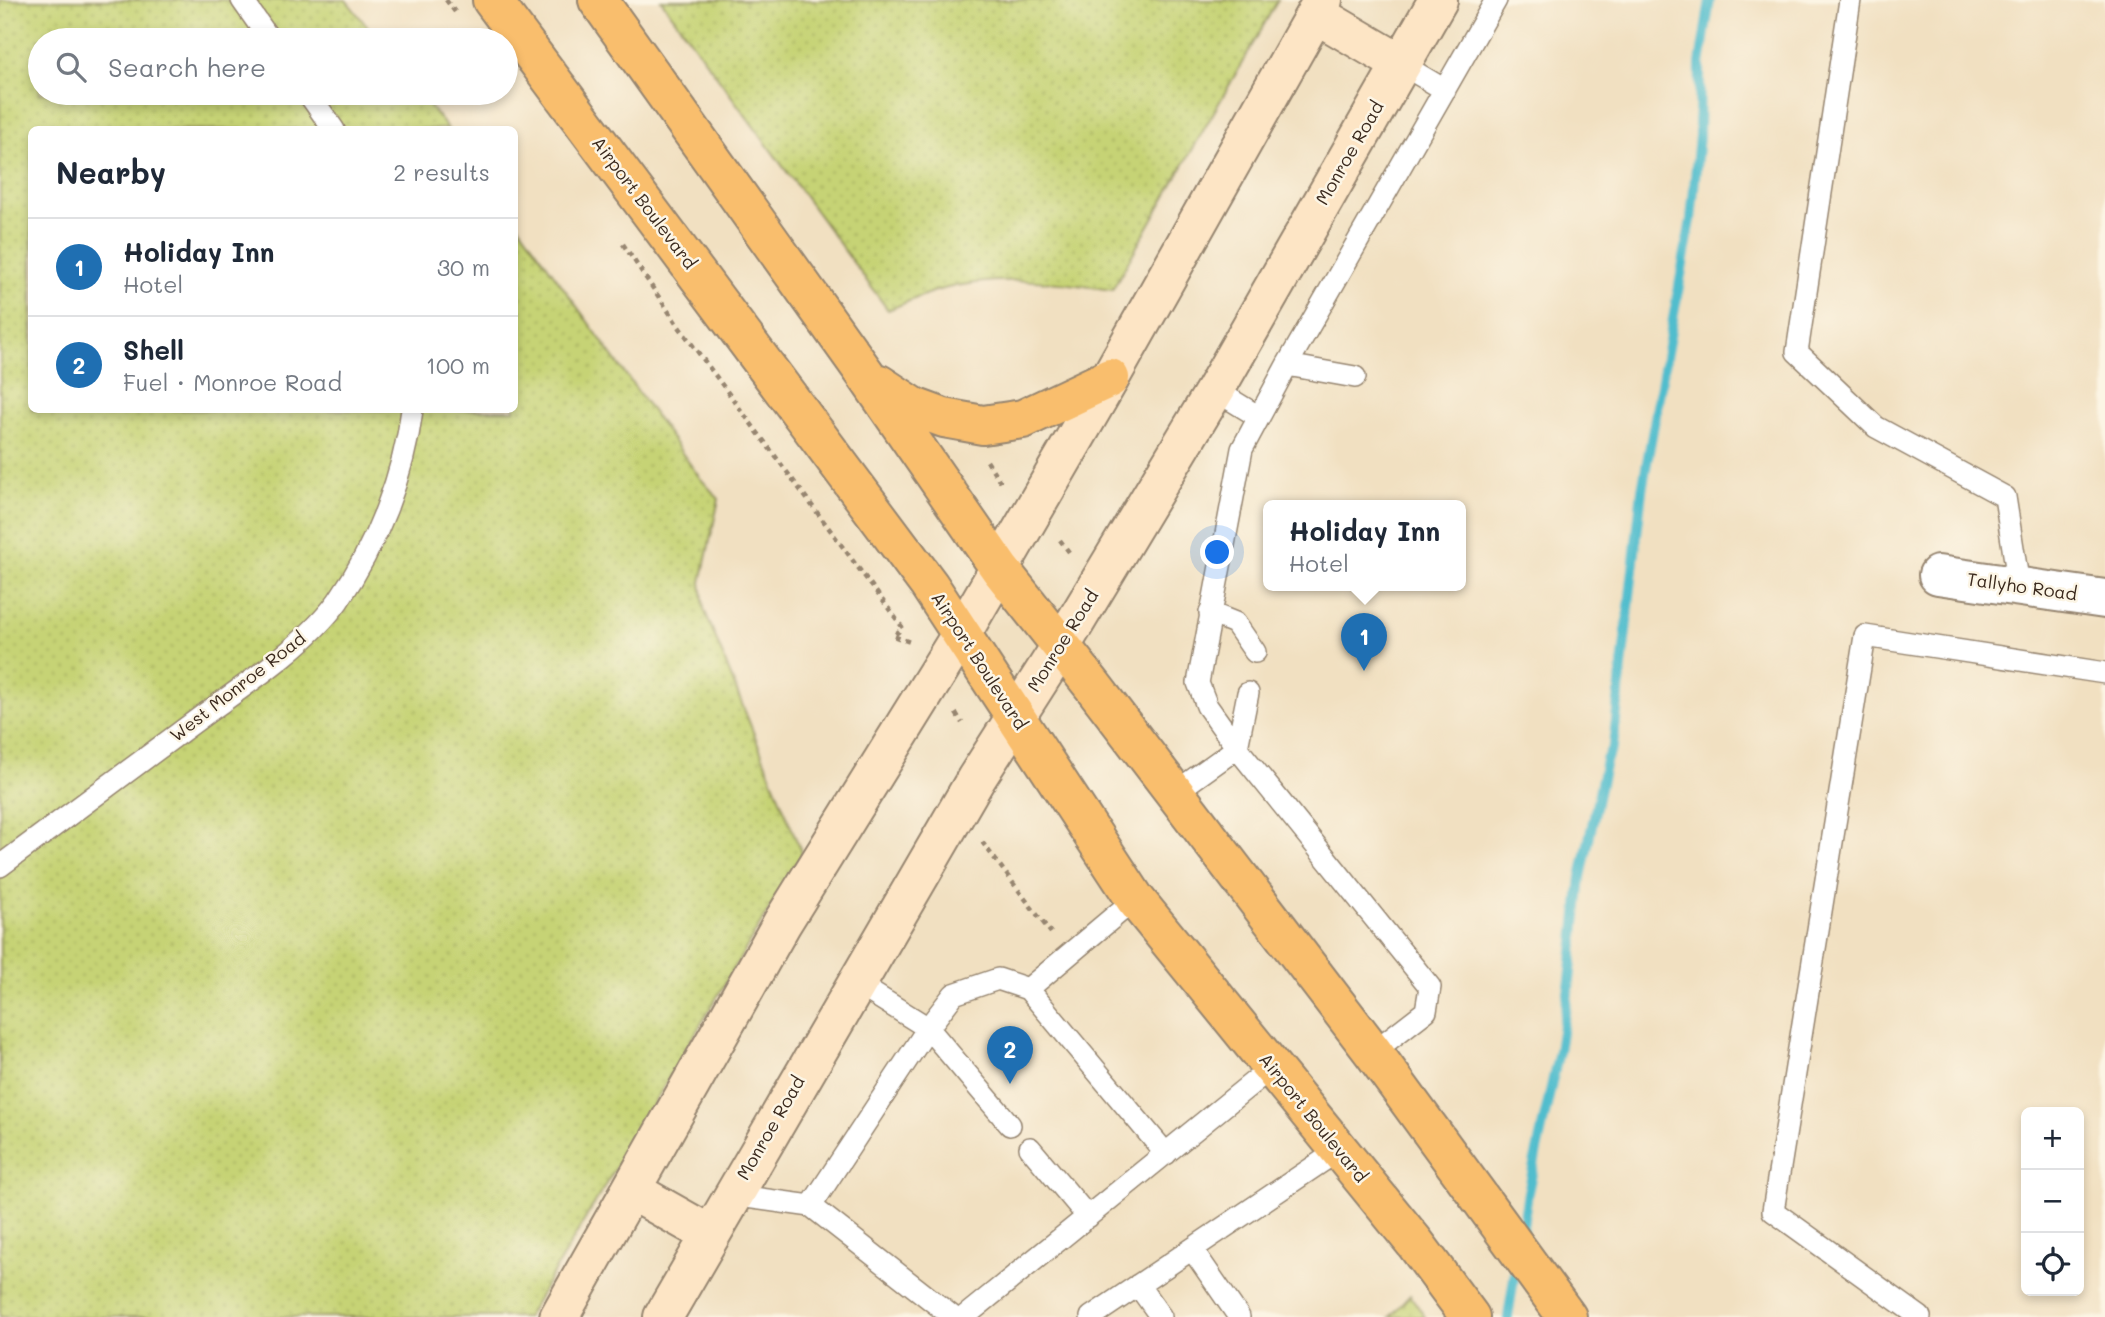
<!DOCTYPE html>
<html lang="en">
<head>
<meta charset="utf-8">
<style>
	body { margin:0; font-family:Mali,sans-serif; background:#f2f2f3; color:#1f2937 }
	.controls { position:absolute; right:21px; bottom:21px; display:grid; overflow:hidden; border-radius:10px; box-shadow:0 4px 10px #0003 }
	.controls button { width:63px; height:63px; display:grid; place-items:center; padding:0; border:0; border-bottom:2px solid #e0e1e3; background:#fff; color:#1f2937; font:35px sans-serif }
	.you { position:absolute; left:1218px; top:553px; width:24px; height:24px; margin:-18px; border:5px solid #fff; border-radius:50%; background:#1a73e8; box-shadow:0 0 0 10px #1a73e833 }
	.badge { display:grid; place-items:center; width:46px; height:46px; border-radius:50%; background:#1f6fb2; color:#fff; font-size:23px; font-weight:700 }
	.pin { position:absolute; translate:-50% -58px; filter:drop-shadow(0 2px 4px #0008) }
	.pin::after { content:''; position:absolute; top:37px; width:24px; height:21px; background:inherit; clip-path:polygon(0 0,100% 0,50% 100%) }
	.popup { position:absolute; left:1263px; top:500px; width:203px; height:91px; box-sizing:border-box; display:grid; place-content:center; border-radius:10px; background:#fff; filter:drop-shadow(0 2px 5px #0005); font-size:23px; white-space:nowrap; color:#747a83 }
	.popup b { font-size:26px; color:#1f2937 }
	.popup::after { content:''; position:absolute; left:50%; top:100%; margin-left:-14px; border:14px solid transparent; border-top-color:#fff }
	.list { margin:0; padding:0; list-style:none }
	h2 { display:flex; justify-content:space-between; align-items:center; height:91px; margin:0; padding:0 28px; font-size:30px }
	h2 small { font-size:23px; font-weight:400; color:#747a83 }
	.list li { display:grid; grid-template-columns:46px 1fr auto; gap:21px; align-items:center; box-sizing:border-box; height:98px; padding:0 28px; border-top:2px solid #e0e1e3 }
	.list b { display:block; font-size:26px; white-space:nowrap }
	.list p { margin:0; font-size:23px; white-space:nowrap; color:#747a83 }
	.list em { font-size:23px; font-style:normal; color:#747a83 }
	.icon { flex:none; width:38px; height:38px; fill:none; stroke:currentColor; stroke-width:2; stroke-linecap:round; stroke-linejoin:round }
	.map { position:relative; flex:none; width:2105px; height:1317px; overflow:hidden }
	.search { position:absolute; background:#fff; box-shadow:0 4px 10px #0003; left:28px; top:28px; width:490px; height:77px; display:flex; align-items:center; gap:18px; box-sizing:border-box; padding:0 24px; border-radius:38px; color:#747a83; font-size:26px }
	.panel { position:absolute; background:#fff; box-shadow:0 4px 10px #0003; left:28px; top:126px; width:490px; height:287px; border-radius:10px }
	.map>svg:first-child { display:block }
	.grass { fill:url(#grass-dots); stroke:#807e4a; stroke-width:2 }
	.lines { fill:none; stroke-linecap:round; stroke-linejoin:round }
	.stream { stroke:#51bdcd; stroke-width:10 }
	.service-casing { stroke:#968570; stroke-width:24 }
	.minor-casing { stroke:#968570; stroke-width:42 }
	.secondary-casing { stroke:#968570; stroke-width:42 }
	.primary-casing { stroke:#968570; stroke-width:42 }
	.path { stroke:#968570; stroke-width:4.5; stroke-dasharray:5 5; stroke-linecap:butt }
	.service { stroke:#fff; stroke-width:21 }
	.minor { stroke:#fff; stroke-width:38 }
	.secondary { stroke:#fde5c5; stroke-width:38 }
	.primary { stroke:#f9be6d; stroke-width:38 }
	.labels { text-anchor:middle; stroke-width:5; stroke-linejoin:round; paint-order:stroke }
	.street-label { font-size:18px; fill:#3b2a1e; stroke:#fcf5e5 }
</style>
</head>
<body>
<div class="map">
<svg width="2105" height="1317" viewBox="0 0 2105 1317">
	<defs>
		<pattern id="grass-dots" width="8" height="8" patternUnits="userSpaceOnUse" patternTransform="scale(1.75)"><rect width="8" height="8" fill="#c6d375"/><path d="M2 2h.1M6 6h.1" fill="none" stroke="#abb565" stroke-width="1.8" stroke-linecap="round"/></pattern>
	</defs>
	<rect width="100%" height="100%" fill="#fcf5e5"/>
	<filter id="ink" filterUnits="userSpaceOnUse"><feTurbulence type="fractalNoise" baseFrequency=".0143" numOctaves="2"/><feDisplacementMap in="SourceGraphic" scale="14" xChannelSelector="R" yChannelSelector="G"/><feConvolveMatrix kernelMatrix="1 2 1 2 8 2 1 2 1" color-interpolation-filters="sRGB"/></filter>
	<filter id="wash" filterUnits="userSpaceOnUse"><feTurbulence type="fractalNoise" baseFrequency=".00686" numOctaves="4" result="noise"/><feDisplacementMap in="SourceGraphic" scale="28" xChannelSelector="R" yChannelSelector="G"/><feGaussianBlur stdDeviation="1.57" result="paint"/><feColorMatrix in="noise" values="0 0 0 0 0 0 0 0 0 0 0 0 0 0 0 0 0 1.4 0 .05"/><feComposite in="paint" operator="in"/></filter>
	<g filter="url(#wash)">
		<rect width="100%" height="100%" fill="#f1e0c1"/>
		<path class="grass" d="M0 0H346L378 40H40V93H419L448 129 32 130V410H514L515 220 700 478 719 499 701 582 704 609 802 854 527 1317H0Z
			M661 0H1278L1112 290C1053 281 997 274 939 290 922 295 905 303 888 310Z
			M1410 1295 1425 1317H1390Z"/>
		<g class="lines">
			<path class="stream" d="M1521 1238 1528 1192 1559 1051 1570 980 1581 877 1606 760 1613 746 1642 490 1691 220 1699 136 1700 64 1710 0
				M1508 1317 1516 1265"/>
		</g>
	</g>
	<g filter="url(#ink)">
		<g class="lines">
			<defs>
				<path id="service" d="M242 0 270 40
					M1850 0 1797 352 1876 427 2005 497 2019 586
					M1401 64 1445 90
					M308 93 334 130
					M1287 365 1355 377
					M1215 390 1259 417
					M1210 613 1235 623 1255 652
					M1174 793 1237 748 1248 693
					M0 866C68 815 137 765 205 714 248 683 307 644 338 601 376 546 404 475 412 410
					M856 983 928 1028 1010 1125
					M1028 989 1135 899
					M1373 1052 1426 1011 1430 987 1237 748 1207 706 1198 683 1242 449 1287 365 1496 0
					M1030 1148 1088 1217
					M732 1195 811 1206 928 1028 954 994 998 979 1028 989 1166 1154
					M811 1206 953 1317
					M1192 1249 1239 1317
					M1138 1285 1161 1317
					M964 1317 1272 1067
					M1091 1317 1339 1150
					M1920 1317 1773 1211 1865 636 2105 673"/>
				<path id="minor" d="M1938 575 2105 599"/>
				<path id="secondary" d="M1316 14 1401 64
					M631 1190 709 1234
					M559 1317 782 923 962 633 1110 378 1323 0
					M663 1317 976 779 1061 646 1215 390 1438 0"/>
				<path id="primary" d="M492 0 929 585 1135 899 1415 1243 1470 1317
					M598 0 866 375 1000 569 1093 686 1373 1052 1567 1317
					M879 384 914 407 944 418 983 425 1023 419 1110 378"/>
			</defs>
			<use href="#service" class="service-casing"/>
			<use href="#minor" class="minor-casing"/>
			<use href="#secondary" class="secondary-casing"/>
			<use href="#primary" class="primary-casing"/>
			<path class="path" d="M446 0 455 12
				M623 244 677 324 903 628 893 636 913 643
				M987 461 1003 486
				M1060 540 1072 556
				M956 713 962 723
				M982 842 1051 933"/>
			<use href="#service" class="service"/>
			<use href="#minor" class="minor"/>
			<use href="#secondary" class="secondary"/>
			<use href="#primary" class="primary"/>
		</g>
	</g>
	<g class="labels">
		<g class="street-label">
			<text transform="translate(1350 153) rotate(-60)" y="6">Monroe Road</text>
			<text transform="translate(644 203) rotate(53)" y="6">Airport Boulevard</text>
			<text transform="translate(2022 587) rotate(8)" y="6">Tallyho Road</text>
			<text transform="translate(1063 641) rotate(-58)" y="6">Monroe Road</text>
			<text transform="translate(979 661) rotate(57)" y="6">Airport Boulevard</text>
			<text transform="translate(238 687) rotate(-38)" y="6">West Monroe Road</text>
			<text transform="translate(1313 1118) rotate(51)" y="6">Airport Boulevard</text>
			<text transform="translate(771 1128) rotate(-60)" y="6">Monroe Road</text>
		</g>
	</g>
</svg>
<div class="controls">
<button>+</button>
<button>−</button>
<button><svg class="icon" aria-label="locate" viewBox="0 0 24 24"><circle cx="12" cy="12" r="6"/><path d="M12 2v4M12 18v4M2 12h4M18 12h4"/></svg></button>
</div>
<div class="you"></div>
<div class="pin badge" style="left:1364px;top:671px">1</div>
<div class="popup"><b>Holiday Inn</b>Hotel</div>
<div class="pin badge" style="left:1010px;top:1084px">2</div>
<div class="search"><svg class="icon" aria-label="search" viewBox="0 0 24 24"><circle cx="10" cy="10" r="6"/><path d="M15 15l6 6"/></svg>Search here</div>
<section class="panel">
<h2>Nearby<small>2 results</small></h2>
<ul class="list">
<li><span class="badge">1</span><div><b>Holiday Inn</b><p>Hotel</p></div><em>30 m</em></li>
<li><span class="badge">2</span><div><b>Shell</b><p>Fuel · Monroe Road</p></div><em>100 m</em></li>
</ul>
</section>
</div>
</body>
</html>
